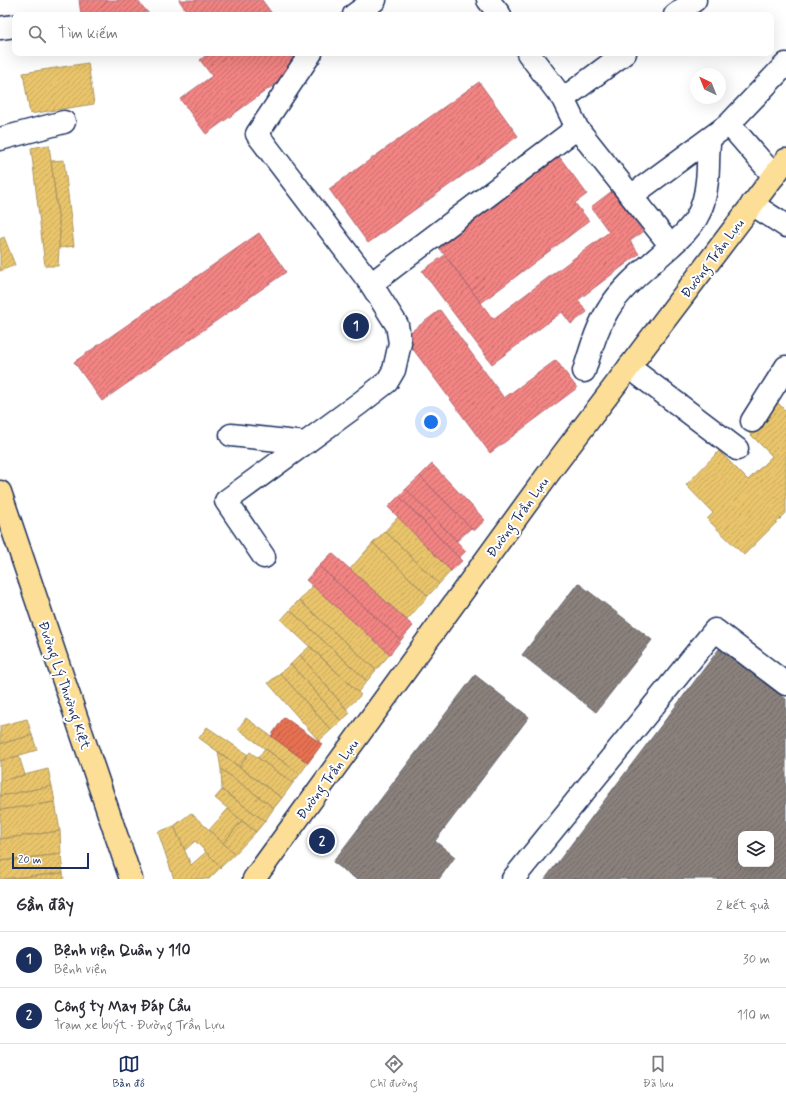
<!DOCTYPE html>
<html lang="vi">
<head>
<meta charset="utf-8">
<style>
	body { margin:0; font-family:Mynerve,sans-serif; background:#f7f7f7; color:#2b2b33 }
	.controls { position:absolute; right:12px; bottom:12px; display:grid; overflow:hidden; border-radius:8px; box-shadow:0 4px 16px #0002 }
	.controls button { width:36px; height:36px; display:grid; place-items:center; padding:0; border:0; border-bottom:1px solid #e1e1e2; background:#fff; color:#2b2b33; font:20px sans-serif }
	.compass { position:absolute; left:690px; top:68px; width:36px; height:36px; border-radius:50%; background:#fff; box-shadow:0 4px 16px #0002; rotate:317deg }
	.scale { position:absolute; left:12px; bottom:10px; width:77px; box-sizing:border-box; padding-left:4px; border:2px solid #1b2f5e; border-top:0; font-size:11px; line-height:14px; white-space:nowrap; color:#1b2f5e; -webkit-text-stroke:3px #fff; paint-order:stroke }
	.you { position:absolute; left:431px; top:422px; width:14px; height:14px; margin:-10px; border:3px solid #fff; border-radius:50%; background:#1a73e8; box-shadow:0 0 0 6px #1a73e833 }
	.badge { display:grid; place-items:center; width:26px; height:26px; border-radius:50%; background:#1b2f5e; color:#fff; font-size:13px; font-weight:700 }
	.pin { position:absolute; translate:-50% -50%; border:2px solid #fff; box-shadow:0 1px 4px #0006 }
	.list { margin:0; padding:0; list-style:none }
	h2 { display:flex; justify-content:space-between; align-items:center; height:52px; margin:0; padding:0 16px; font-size:17px }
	h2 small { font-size:13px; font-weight:400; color:#7c7c81 }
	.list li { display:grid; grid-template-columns:26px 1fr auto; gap:12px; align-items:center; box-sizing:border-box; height:56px; padding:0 16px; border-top:1px solid #e1e1e2 }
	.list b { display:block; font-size:15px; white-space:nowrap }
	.list p { margin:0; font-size:13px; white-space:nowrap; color:#7c7c81 }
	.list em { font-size:13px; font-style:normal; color:#7c7c81 }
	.icon { flex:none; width:22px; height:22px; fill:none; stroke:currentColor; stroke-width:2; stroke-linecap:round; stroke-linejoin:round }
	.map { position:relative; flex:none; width:786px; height:879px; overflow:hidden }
	.search { position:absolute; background:#fff; box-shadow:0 4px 16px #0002; left:12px; right:12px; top:12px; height:44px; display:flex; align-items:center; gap:10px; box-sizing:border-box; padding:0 14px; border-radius:8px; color:#7c7c81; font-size:15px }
	.sheet { height:164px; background:#fff }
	nav { display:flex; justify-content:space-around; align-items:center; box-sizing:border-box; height:56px; border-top:1px solid #e1e1e2; background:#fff; font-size:11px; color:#7c7c81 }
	nav a { display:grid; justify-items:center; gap:2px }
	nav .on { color:#1b2f5e }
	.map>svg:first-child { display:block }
	.homes { fill:url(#homes-hatch); stroke:#ab9766 }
	.shops { fill:url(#shops-hatch); stroke:#aa5c55 }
	.health { fill:url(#health-hatch); stroke:#b26a77 }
	.industry { fill:url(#industry-hatch); stroke:#696873; fill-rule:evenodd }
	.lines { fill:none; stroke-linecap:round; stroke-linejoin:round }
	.minor-casing { stroke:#1b2f5e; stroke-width:25 }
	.major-casing { stroke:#1b2f5e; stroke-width:25 }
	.minor { stroke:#fff; stroke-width:22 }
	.major { stroke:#fdde96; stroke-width:22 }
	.labels { text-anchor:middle; stroke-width:4; stroke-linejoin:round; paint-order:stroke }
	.street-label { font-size:14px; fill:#1b2f5e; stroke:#fff }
</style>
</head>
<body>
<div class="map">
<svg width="786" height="879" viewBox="0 0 786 879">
	<defs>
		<pattern id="homes-hatch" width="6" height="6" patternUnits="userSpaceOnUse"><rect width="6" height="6" fill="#e9c46a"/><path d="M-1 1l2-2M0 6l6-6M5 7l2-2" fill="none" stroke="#c7a95e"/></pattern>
		<pattern id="shops-hatch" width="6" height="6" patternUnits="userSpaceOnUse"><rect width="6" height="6" fill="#e76f51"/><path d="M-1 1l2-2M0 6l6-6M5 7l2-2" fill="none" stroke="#ba5c46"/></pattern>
		<pattern id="health-hatch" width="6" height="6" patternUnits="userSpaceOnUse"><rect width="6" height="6" fill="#f28482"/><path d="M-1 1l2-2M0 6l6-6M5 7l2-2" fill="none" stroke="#c36c6e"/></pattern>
		<pattern id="industry-hatch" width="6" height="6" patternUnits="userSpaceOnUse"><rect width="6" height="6" fill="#8a817c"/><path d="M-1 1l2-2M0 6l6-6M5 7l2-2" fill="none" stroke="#706a69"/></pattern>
	</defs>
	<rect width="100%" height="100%" fill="#fff"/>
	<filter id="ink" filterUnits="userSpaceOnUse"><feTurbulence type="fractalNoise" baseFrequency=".025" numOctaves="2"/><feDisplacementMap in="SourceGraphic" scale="8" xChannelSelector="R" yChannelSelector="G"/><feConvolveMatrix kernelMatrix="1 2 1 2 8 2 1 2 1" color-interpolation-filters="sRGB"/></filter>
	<g filter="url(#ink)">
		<path class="homes" d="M88 63 94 104 30 114 23 73Z
			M49 145 60 231 58 266H45L31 148Z
			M64 160 74 246 59 248 60 231 51 161Z
			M4 237 15 265 0 271V239Z
			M772 397 786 411V513L744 555 707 519 713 513 686 485 719 451 748 480 772 456 743 427Z
			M398 517 451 571 439 584 385 531Z
			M385 531 439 584 428 596 373 543Z
			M373 543 428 596 407 620 350 569Z
			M313 585 390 654 376 670 299 600Z
			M299 600 376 670 367 681 290 610Z
			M290 610 367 681 358 692 281 620Z
			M310 646 361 695 346 709 300 655Z
			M300 655 350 713 341 721 291 664Z
			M291 664 341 721 331 730 280 673Z
			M280 673 331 730 319 741 268 683Z
			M246 718 308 763 300 774 238 729Z
			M27 719 32 735 0 744V726Z
			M207 727 248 755 239 767 199 738Z
			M32 735 37 750 0 761V744Z
			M265 748 300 774 293 783 258 758Z
			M218 751 282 798 274 808 221 769Z
			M250 752 293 783 282 798 239 767Z
			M19 756 25 775 0 781V761Z
			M48 769 52 786 0 796V781Z
			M221 769 274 808 265 821 222 790Z
			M52 786 55 802 0 810V796Z
			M222 790 265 821 256 832 215 798Z
			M55 802 60 831 0 839V810Z
			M228 809 242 821 223 843 209 830Z
			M191 813 235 854 221 867 195 841 185 850 174 826Z
			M242 821 256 832 235 854 223 843Z
			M174 826 191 865 206 852 221 867 209 879H174L158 832Z
			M60 831 61 854 0 861V839Z
			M61 854 63 873 0 879V861Z
			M63 873 64 879H5Z"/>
		<path class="shops" d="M284 717 322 744 308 763 271 736Z"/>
		<path class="health" d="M79 0H137L150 15H81Z
			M179 0H262L273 15H189Z
			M209 53H308L311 58 206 134 180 99 212 76 200 60Z
			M479 82 518 136 368 243 329 189Z
			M558 155 587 194 575 203 589 221 481 303 437 245Z
			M612 191 643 232 630 241 639 254 578 300 587 312 571 324 562 312 492 364 422 271 445 255 493 319 609 232 591 207Z
			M259 233 286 272 102 401 74 362Z
			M440 310 504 398 556 360 577 388 490 453 404 337Z
			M432 464 485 520 474 531 420 476Z
			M420 476 471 528 457 541 406 489Z
			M406 489 466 551 459 558 399 496Z
			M399 496 462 561 451 571 388 507Z
			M332 553 413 626 401 640 319 566Z
			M319 566 401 640 390 654 306 580Z"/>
		<path class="industry" d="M578 583 652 640 596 712 522 655Z
			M719 649 786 699V879H545ZM741 834H771V864H741Z
			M475 675 529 717 435 841 455 857 439 879H356L333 862Z"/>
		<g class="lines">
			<defs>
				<path id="minor" d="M488 0 500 15
					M354 15 375 0
					M675 15 695 0
					M0 28 15 26
					M528 53 563 99
					M729 124 774 176
					M577 128 631 196 729 124 786 64
					M0 139 64 122
					M752 204 786 226
					M671 246C694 226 704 213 707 181 709 166 707 152 710 138
					M371 284 577 128 563 99 625 53
					M629 367 737 449
					M584 371C591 350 596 329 608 310 622 286 650 265 671 246L631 196
					M752 421 786 367
					M231 435 306 443
					M264 557 226 501 360 403 387 382 394 370 400 343 397 325 371 284 257 134 311 53
					M513 879 715 630 786 684"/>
				<path id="major" d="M0 492 131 879
					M254 879 551 470 786 160"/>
			</defs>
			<use href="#minor" class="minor-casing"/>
			<use href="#major" class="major-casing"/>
			<use href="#minor" class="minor"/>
			<use href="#major" class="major"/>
		</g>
	</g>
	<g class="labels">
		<g class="street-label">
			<text transform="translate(712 258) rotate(-53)" y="5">Đường Trần Lựu</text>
			<text transform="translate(517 517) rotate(-54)" y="5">Đường Trần Lựu</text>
			<text transform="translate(65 685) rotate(71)" y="5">Đường Lý Thường Kiệt</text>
			<text transform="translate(327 779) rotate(-54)" y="5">Đường Trần Lựu</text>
		</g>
	</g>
</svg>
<div class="controls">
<button><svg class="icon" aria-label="layers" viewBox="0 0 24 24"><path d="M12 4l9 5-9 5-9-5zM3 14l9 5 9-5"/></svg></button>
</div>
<svg class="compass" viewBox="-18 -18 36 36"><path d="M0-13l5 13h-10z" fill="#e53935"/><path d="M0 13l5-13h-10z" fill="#7c7c81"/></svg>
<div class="scale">20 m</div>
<div class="you"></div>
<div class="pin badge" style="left:356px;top:326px">1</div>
<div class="pin badge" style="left:322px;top:841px">2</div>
<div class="search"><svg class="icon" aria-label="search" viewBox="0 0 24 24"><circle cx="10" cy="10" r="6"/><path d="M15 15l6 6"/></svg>Tìm kiếm</div>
</div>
<section class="sheet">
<h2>Gần đây<small>2 kết quả</small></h2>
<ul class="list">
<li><span class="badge">1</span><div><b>Bệnh viện Quân y 110</b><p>Bệnh viện</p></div><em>30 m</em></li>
<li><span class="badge">2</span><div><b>Công ty May Đáp Cầu</b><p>Trạm xe buýt · Đường Trần Lựu</p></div><em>110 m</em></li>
</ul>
</section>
<nav>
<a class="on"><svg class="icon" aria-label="map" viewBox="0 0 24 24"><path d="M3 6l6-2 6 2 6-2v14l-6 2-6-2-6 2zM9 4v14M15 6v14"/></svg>Bản đồ</a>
<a><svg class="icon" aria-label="directions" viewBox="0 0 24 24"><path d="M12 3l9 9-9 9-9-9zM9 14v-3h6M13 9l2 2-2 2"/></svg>Chỉ đường</a>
<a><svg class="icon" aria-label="saved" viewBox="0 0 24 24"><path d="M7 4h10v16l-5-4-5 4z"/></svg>Đã lưu</a>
</nav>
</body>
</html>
